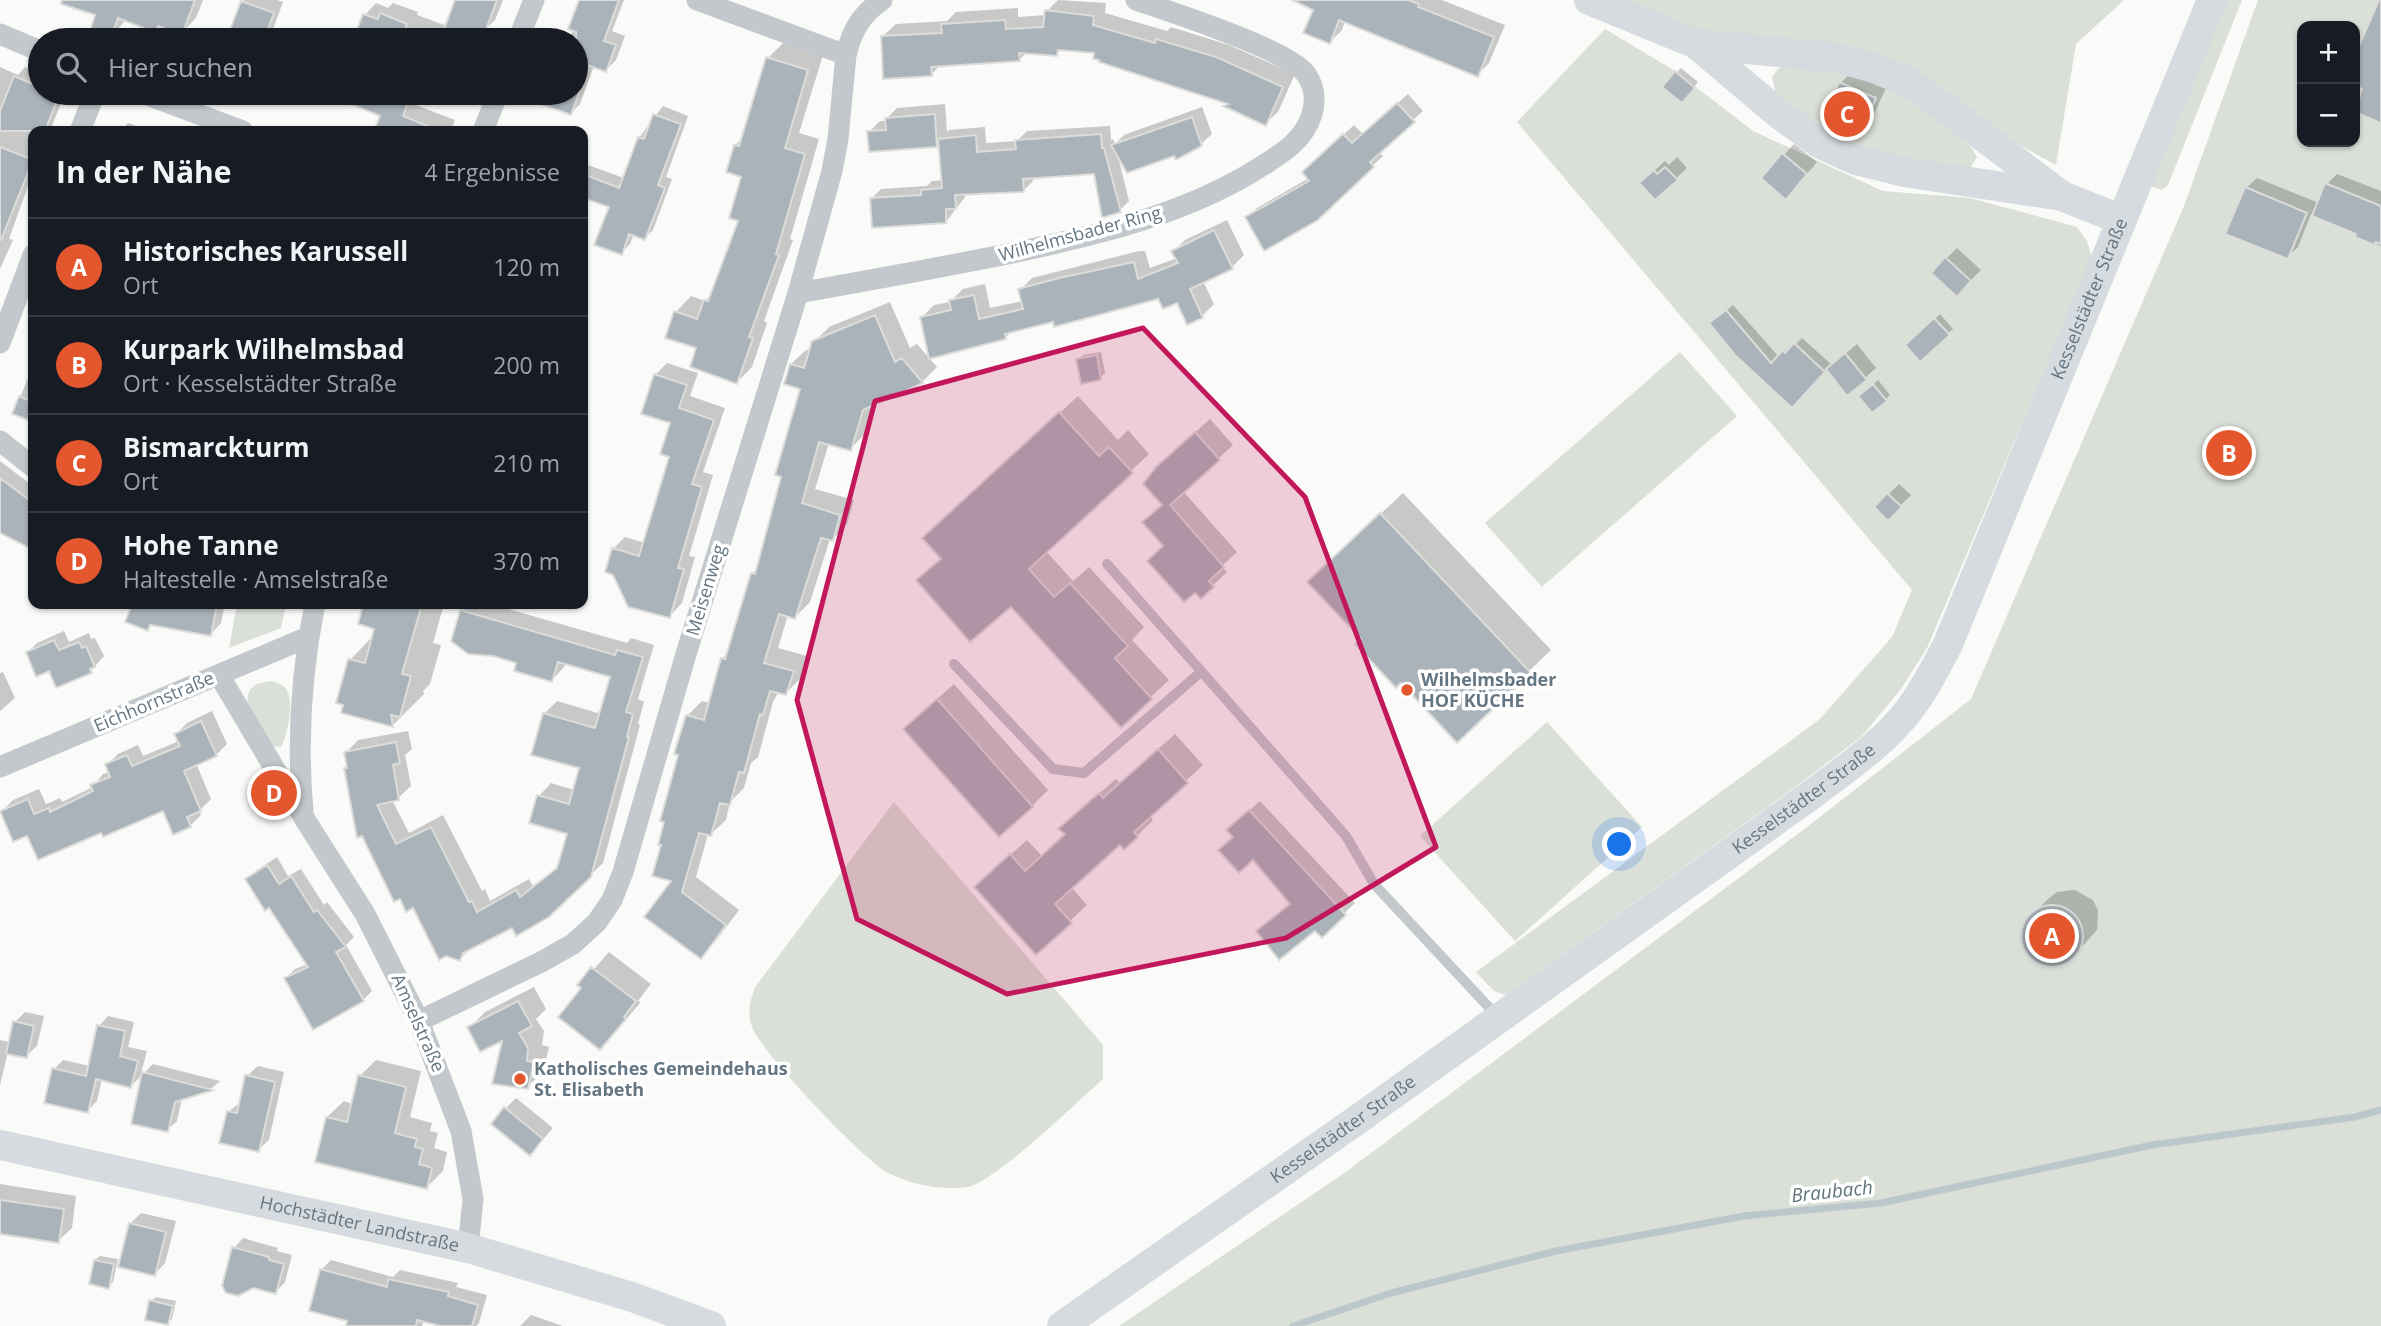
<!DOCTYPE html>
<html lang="de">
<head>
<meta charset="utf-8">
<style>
	body { margin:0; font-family:"Open Sans",sans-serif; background:#20242c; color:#f1f3f6 }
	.controls { position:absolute; right:21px; top:21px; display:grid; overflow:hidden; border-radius:14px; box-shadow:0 2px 5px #0004 }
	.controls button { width:63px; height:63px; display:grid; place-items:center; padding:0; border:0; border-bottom:2px solid #363941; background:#171b24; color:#f1f3f6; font:35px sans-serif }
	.you { position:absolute; left:1620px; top:845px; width:24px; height:24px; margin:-18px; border:5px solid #fff; border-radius:50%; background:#1a73e8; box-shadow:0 0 0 10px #1a73e833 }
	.badge { display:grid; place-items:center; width:46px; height:46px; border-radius:50%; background:#e4572e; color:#fff; font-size:23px; font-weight:700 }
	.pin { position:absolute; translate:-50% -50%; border:4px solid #fff; box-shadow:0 2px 7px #0006 }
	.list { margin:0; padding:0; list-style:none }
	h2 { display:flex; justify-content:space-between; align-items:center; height:91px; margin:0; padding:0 28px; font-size:30px }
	h2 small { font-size:23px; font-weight:400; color:#9ea1a6 }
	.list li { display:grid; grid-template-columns:46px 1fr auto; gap:21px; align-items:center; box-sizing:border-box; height:98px; padding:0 28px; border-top:2px solid #363941 }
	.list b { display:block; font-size:26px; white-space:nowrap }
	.list p { margin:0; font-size:23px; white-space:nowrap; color:#9ea1a6 }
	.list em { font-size:23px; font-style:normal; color:#9ea1a6 }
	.icon { flex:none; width:38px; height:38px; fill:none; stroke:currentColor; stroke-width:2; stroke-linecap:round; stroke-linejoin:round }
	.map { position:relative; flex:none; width:2381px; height:1326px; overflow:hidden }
	.search { position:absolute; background:#171b24; box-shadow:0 2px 5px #0004; left:28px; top:28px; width:560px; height:77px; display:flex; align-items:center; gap:18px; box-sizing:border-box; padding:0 24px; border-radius:38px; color:#9ea1a6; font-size:26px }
	.panel { position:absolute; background:#171b24; box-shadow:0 2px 5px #0004; left:28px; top:126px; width:560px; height:483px; border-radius:14px }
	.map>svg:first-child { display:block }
	.green { fill:#dadfd7; fill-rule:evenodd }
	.shadow { fill:#0003 }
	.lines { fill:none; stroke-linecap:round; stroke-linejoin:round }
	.stream { stroke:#bbc7cb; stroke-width:7 }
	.building { fill:#aab3b9; stroke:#dcdcda; stroke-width:2 }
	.lane { stroke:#c3c8cc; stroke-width:10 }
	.street { stroke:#c3c8cc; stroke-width:21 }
	.secondary { stroke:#d6dbdf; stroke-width:30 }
	.marked { fill:#c2185b; fill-opacity:0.2; stroke:#c2185b; stroke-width:5; stroke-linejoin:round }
	.poi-dot { fill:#e4572e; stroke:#fff; stroke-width:2.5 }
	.labels { text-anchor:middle; stroke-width:7; stroke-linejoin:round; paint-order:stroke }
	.street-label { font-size:18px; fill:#657683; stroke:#fff }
	.poi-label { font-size:18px; font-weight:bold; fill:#657683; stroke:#fff; text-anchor:start }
	.water-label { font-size:19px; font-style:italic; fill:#60757c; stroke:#fff }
</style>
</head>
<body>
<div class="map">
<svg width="2381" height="1326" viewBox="0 0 2381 1326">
	<rect width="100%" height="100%" fill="#fafaf8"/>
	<path class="green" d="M1622 0H2124L2076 44 2056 165 1992 130 1928 85 1700 32Z
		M2223 0H2242L2168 185 2162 190 2152 187 2148 178Z
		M2258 0H2381V1326H1119L1343 1174 1807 827 1971 699 2184 206ZM2302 26H2355V142H2302Z
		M1605 29 1675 71 1753 131 1883 191 1970 198 2077 227 2087 241 2092 258 1927 648 1901 689 1862 736 1798 785 1506 995 1494 991 1476 972 1820 719 1892 637 1912 590 1517 122Z
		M1793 62 1832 66 1935 109 1971 147 1977 157 1968 171 1862 153 1777 99 1772 77 1778 69Z
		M1680 352 1737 416 1542 587 1485 523Z
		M237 604H286L281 628 229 648Z
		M271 681C275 682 279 683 282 685 297 694 288 734 281 747L271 746C262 732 235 701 254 686 258 683 266 682 271 681Z
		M1547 722 1642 827 1515 941 1420 836Z
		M894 802 1103 1045V1079C1078 1101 994 1183 967 1187 941 1191 907 1184 885 1171 859 1155 762 1053 752 1027 747 1012 750 999 756 986Z"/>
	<path class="shadow" d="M73 0H203L196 18 182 32 161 25 155 31 126 20 111 36 97 14Z
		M244 0H277L283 2 269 40H228Z
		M457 0H503L495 20 483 31 479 40H337L347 30 356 34 365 15 376 3 388 8 393 3 418 12 417 15 447 26Z
		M581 0H624L612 31 625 36 616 60 606 70 594 66 580 104 571 113 535 100 537 93H576V40H570Z
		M1058 0 1106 3 1105 13 1167 31 1171 27 1229 45 1295 74 1278 112 1265 124 1226 105 1229 102 1096 52 1062 48 1056 54 1027 52 1019 60 941 64 931 75 883 36 896 24 947 21 956 12 1018 8V17L1046 15 1047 11Z
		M1310 0H1442L1505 25 1489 63 1477 75 1345 21 1342 30 1330 42 1317 3Z
		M783 43 823 55 799 133 819 139 790 239 793 240 764 321 767 323 752 367 737 382 698 347 676 312 691 296 705 301 713 293 741 220 743 176 735 145 743 138 768 58Z
		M0 67 18 75 25 67 40 73V93H65L50 131H33V172L9 239 13 240 0 269Z
		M1681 68 1698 82 1687 96 1676 73Z
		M1851 73 1886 88 1870 123 1860 134 1840 83Z
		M327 93H415L417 94 413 104 455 120 451 131H376L382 115Z
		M1408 94 1423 111 1378 152 1383 156 1317 218H1247L1257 208 1309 178 1314 162 1354 125 1363 134Z
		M945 104 947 132 949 130 985 127 986 143 1017 141 1027 131 1110 126 1111 140 1113 139 1115 144 1124 135 1202 107 1212 134 1201 144 1175 154 1118 156 1129 201 1120 210 1095 172 1032 177 1033 181 1023 191 965 193V197L946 222 872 198 881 189 927 186 932 181 943 180 940 141 936 145 869 132 880 121H887V118L897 108Z
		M663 106 688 116 666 177 672 179 653 230 645 238 634 234 630 244 621 253 611 206 583 196V170L588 165 624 178 639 138Z
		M128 123 150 131H120Z
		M1794 144 1817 162 1796 187 1763 178Z
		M1677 157 1687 168 1655 198 1652 173 1665 161 1669 165Z
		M2337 174 2381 191V246L2357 236 2359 233 2311 214 2298 247 2287 257 2246 188 2257 178 2319 203 2327 184Z
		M1227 220 1244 255 1232 267 1203 281 1214 304 1202 316 1177 300 1159 297 1012 331 1005 338 922 317 934 305 950 302 963 289 985 284 990 308 1023 301 1020 290 1032 278 1139 251H1145L1150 268 1177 258 1173 252 1185 240Z
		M1957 248 1981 270 1967 284 1946 259Z
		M890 302 910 348 917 344 937 367 922 382 874 403 865 434 850 449 829 443 815 489 854 500 847 524 833 539H830L810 602 795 617 788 615 778 648 807 656 801 678 786 693 779 691 773 702 758 757 751 763 744 788 730 802 726 820 711 834H708L696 877 739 910 715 942 701 957 663 844 687 716 702 701 710 703 722 659 728 652 752 574 758 568 783 476 802 387 791 364 806 350 811 351 814 342 829 327Z
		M1733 305 1779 357 1791 345 1793 347 1802 338 1832 365 1857 344 1876 368 1848 393 1827 368 1792 405 1718 317Z
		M1940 314 1953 329 1920 359 1907 345Z
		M1101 352 1105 373 1100 378 1078 360 1083 355Z
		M667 363 698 373 690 396 725 408 703 472 713 475 689 556 695 557 682 603 670 616 613 549 625 537 645 543 671 456 672 422 655 375Z
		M33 365V420L14 413Z
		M1878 380 1890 395 1885 400 1865 392Z
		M1078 396 1118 440 1128 430 1149 454 1046 551 1073 581 1089 567 1144 627 1132 640 1169 680 1121 725 1011 604 919 580 942 557V521Z
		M1210 419 1233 445 1183 491 1237 552 1222 566 1227 572 1201 597 1165 545 1164 504 1172 453Z
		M0 461 33 486V548L9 536 0 526Z
		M1899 484 1911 495 1888 518 1876 507Z
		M1403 493 1551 650 1457 740 1363 639 1330 561Z
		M134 604H225L221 623 211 634 153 624 148 629 127 621Z
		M365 604H444L433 643 441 645 430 684 423 691 424 694 393 725 343 712 350 660 374 635 377 628 360 623Z
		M469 604H491L627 643 631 638 654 645 638 699 644 702 638 724 640 725 603 863 548 916 513 926 473 946 460 959 346 769 348 767 346 753 358 740 408 731 412 749 405 755 411 786 398 798 392 800 409 833 443 815 482 891 485 889 490 901 529 879 533 886 560 865 569 832 539 796 551 783 574 790 581 767 544 714 557 701 601 714 612 676 566 662 564 667 552 680 518 662 461 611Z
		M64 631 69 642 89 633 91 639 95 638 104 656 91 671 49 669 28 652 37 643Z
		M3 672 15 698 0 711V673Z
		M954 684 1048 790 1032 806 921 713Z
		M212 711 227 744 216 755 196 763 211 799 199 811 201 815 190 826 164 809 102 831 28 834 2 811 13 800 39 789 46 804 60 798 62 802 93 787 103 774 109 772 107 765 118 754 138 745 143 756 179 741 176 734 187 723Z
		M1175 734 1203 765 1149 815 1153 820 1137 836 1120 842 1071 887 1087 905 1036 953 992 871 1027 840 1042 856 1067 833 1077 813 1116 779 1120 783Z
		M1260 801 1355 903 1322 935 1315 928 1258 931 1291 903 1235 837 1239 820Z
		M277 857 288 876 301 869 324 905 327 902 354 937 346 945 372 991 363 1000 286 978 295 969 308 964 270 906 247 879 257 870Z
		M2075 890 2093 900 2098 910 2097 930 2071 959 2061 964 2048 965 2039 962 2027 951 2024 945V928L2031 916 2048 899 2057 892Z
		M609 952 651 984 638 1001 641 1002 616 1031 580 985Z
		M534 987 546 1009 536 1019 544 1031 542 1045 549 1047 543 1072 527 1087 504 1038 469 1028 485 1012Z
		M25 1012 44 1016 37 1046 26 1056 8 1052 0 1085V1040L10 1042 15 1022Z
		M108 1016 134 1022 128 1047 147 1051 140 1077 131 1086 102 1079 97 1101 87 1111 54 1069 63 1060 90 1066 99 1026Z
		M376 1060 421 1071 410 1117 432 1123 430 1131 438 1133 434 1148 447 1152 443 1171 427 1187 327 1117 344 1101 353 1104 360 1076Z
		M153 1064 220 1081 212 1088 182 1098 177 1121 167 1130 144 1073Z
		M258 1066 284 1072 269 1140 258 1150 228 1112 241 1102 247 1076Z
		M516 1098 553 1128 530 1154 505 1109Z
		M0 1184 76 1196 72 1228 58 1241 0 1233Z
		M141 1213 176 1221 165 1263 155 1274 131 1223Z
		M243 1238 278 1248 277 1251 292 1255 285 1282 276 1292 234 1248Z
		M100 1256 118 1259 113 1282 108 1287 95 1260Z
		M331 1260 393 1277 400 1270 458 1283 456 1287 487 1295 479 1323 476 1326H447L424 1320 422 1326H348L349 1319 321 1270Z
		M156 1297 176 1301 172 1319 167 1323 151 1301Z
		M531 1315 563 1326H520Z"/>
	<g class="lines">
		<path class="stream" d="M1293 1326 1391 1293 1556 1251 1744 1216 1881 1203 2152 1145 2355 1117 2381 1110"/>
	</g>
	<path class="building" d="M62 0H195L182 35 158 26 156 33 118 18 111 38 90 31 95 15 61 4Z
		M455 0H497L482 40H440Z
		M579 0H619L604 41 616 45 606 72 576 61V32L568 29Z
		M1292 0H1408L1419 4 1418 7 1494 37 1478 77 1339 20 1330 44 1303 33 1313 10Z
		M2379 0H2381V123L2355 112 2362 89 2355 85V55Z
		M241 1 274 13 264 40H226Z
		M1045 10 1094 16 1093 25 1155 43 1156 39 1216 57 1283 87 1266 126 1223 106 1228 104 1099 62V60L1093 59 1094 53 1058 50 1057 56 1019 53 1020 61 931 67 932 76 883 79 881 36 942 33 941 24 1005 20 1006 29 1043 27Z
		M380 13 407 24 401 40H353L363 14 378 19Z
		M766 57 808 70 785 148 805 154 776 254 779 255 749 337 753 338 737 384 690 367 696 348 665 338 674 311 697 319 704 300 708 301 738 221 729 218 741 177 726 172 734 145 739 146Z
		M1675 71 1695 88 1682 103 1662 87Z
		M14 76 40 87V93L59 95 45 131H0V111Z
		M1839 82 1876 98 1860 136 1823 120Z
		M325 93H374L407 105 403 116 439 131H374L380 116Z
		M517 93H579L571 115 516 95Z
		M1397 103 1415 122 1370 162 1374 167 1318 220 1264 251 1245 217 1309 181 1302 172 1343 134 1352 143Z
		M653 114 681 124 658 185 665 188 645 240 629 234 622 255 594 245 609 207 583 198V174L619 188 638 137 644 139Z
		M935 114 937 147 869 152 867 131 886 130 885 118Z
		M1192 117 1202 146 1176 160 1174 156 1127 173 1111 145Z
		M1101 134 1102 148H1104L1121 212 1102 218 1094 174 1023 179 1024 192 955 195 956 209H946V223L872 228 870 198 921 195V190L942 188 938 139 976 135 977 152 1016 149 1015 140Z
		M0 147 33 160 1 240H0Z
		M1782 153 1807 174 1786 200 1761 178Z
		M1665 167 1678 180 1655 200 1639 183 1654 170 1657 174Z
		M2325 183 2381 206V244L2376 242 2374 245 2355 237 2356 234 2312 216Z
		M2245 187 2307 213 2288 259 2225 234Z
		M1214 230 1233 269 1190 289 1203 318 1187 325 1177 303 1163 309 1158 299 1054 327 1053 322 1005 334 1006 339 929 359 920 317 951 310 949 300 974 295 979 319 1023 309 1018 289 1059 278 1134 262 1138 279 1178 263 1171 251Z
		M1945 257 1971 281 1957 297 1931 273Z
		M1726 310 1771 363 1783 350 1785 353 1794 343 1825 372 1792 408 1735 355 1709 323Z
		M875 315 895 362 902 358 923 383 863 410 851 451 819 442 802 503 840 515 833 541 821 538 795 619 779 614 764 663 794 671 786 695 770 691 763 715 760 714 744 773 739 772 730 805 720 803 711 836 699 833 682 892 726 925 701 959 644 917 671 881 652 876 661 845H658L664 822 660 821 678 755 674 754 686 715 704 720 721 658 725 659 751 573 755 574 781 477 775 475 800 389 784 384 790 364 804 368 812 341Z
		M1934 318 1950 335 1920 362 1905 345Z
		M1845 353 1867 380 1847 396 1826 369Z
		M1097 355 1101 380 1081 384 1076 359Z
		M654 374 687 385 679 408 714 420 692 484 702 487 678 568 684 569 670 618 628 607 613 575 605 572 612 548 639 556 669 457 660 454 670 423 641 414Z
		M1873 384 1887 401 1872 413 1858 396Z
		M19 396 33 402V422L12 414Z
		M1059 412 1099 456 1109 447 1133 473 1029 569 1054 597 1070 583 1128 646 1115 658 1152 699 1121 728 1011 607 970 642 916 580 941 559 922 538Z
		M1195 432 1220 460 1170 505 1224 567 1209 581 1214 587 1201 599 1195 593 1184 602 1147 561 1163 546 1142 522 1162 505 1143 484 1156 467Z
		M0 478 33 503V550L0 533Z
		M1887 493 1902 507 1888 521 1874 507Z
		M1380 513 1531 673 1457 743 1401 683 1396 688 1355 644 1361 639 1307 582Z
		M132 604H217L211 636 150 625 148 631 125 622Z
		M363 604H422L402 674 411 676 400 717 391 715 393 727 341 713 343 705 336 703 348 659 365 663 374 629 358 624Z
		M460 610 615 655 617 650 643 657 626 712 633 714 627 737H629L591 877 549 917 516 936 512 928 463 953 460 961 446 956 439 960 413 908 406 912 400 899 394 902 362 836 357 838 344 768H347L344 752 396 742 400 763 393 765 399 800 377 805 396 844 431 827 469 902 472 901 477 912 516 890 520 897 557 868 567 834 529 823 537 795 569 804 579 768 531 755 543 713 595 728 610 677 558 662 552 682 514 671 516 663 493 656 468 654 451 641Z
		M54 640 59 650 79 642 82 648 86 646 95 667 90 669 92 673 56 688 49 671 36 677 26 652Z
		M937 699 1033 807 999 837 903 729Z
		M201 721 217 756 184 771 201 811 187 817 191 827 173 835 163 811 103 837 101 833 38 860 27 836 13 842 0 811 28 799 34 814 49 808 50 812 93 791 90 785 110 777 105 764 127 755 132 766 180 746 174 734Z
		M1158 749 1188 783 1134 832 1138 837 1124 850 1120 845 1055 904 1072 923 1036 955 974 887 1010 854 1025 871 1065 834 1058 829 1099 793 1103 798Z
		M1249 810 1346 915 1322 938 1315 931 1279 960 1256 931 1290 904 1253 860 1239 873 1218 850 1233 837 1226 830Z
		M267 865 279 884 291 876 314 912 317 910 346 947 336 952 364 1001 313 1030 284 978 308 967 269 908 265 911 245 879Z
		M2021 936a31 31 0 1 1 62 0a31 31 0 1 1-62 0Z
		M591 967 636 1001 624 1017 626 1019 600 1050 558 1017 581 988 577 985Z
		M518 1001 532 1026 519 1033 528 1048 527 1061 534 1062 528 1089 492 1084 502 1041 480 1052 467 1027Z
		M13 1021 34 1026 27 1058 6 1054Z
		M97 1025 125 1031 120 1056 138 1061 131 1088 96 1079 88 1113 44 1103 52 1068 86 1076Z
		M142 1072 213 1090 175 1102 168 1132 131 1124Z
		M245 1075 275 1082 259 1152 219 1143 227 1111 237 1113Z
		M358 1075 406 1087 395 1133 417 1139 415 1147 423 1149 419 1164 432 1168 427 1189 315 1162 326 1117 347 1122Z
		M504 1107 543 1139 530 1156 491 1124Z
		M0 1200 64 1209 59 1243 0 1234Z
		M129 1223 166 1232 155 1276 118 1267Z
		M232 1247 269 1257V1260L284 1264 276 1294 253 1288 238 1296 226 1293 222 1286Z
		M94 1260 114 1264 109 1289 89 1284Z
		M320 1269 387 1287 388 1279 449 1292 448 1296 478 1305 472 1326H440L417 1320 416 1326H346L347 1321 309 1311Z
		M149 1300 173 1306 168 1325 145 1320Z"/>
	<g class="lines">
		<path class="lane" d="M1107 564 1346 836 1374 884 1497 1016
			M954 664 1053 769 1084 773 1201 672"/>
		<path class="street" d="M697 0 846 55C852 30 861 15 882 0
			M0 34 40 51
			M518 40 534 0
			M142 93 243 131
			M80 131 95 93
			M483 131 498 93
			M798 293C871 280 944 267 1017 252 1101 234 1189 213 1262 166 1283 153 1304 140 1312 114 1316 99 1315 87 1306 74 1287 49 1171 12 1136 0
			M0 343 33 255
			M0 441 33 467
			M219 675 304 818 365 914 419 1021 461 1131 473 1199 468 1248
			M0 767 308 637
			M303 812C297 743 301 672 315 604
			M419 1021 541 962 573 944 597 922 612 900 623 872 686 654 798 293 832 171 838 139 846 55"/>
		<g class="secondary">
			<path d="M1589 0 1696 44 1838 58 1874 68 1906 81 1940 104 2062 196"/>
			<path d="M1696 44 1779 114 1819 143 1856 160 1904 172 2062 196 2122 220"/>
			<path id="s1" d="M0 1145 468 1248 632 1297 711 1326"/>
			<path id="s2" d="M1062 1326 1364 1115 1811 795C1845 769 1883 744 1909 710 1925 689 1936 667 1948 644L2212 0"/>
		</g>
	</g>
	<path class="marked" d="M1143 328 1305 497 1436 847 1286 938 1007 994 857 919 797 700 875 401Z"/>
	<g class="poi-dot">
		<circle cx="1407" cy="690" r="7"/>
		<circle cx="520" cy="1079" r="7"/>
	</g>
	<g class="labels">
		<g class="street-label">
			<text transform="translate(1080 234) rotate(-15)" y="6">Wilhelmsbader Ring</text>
			<text dy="6" stroke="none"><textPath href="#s2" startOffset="1498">Kesselstädter Straße</textPath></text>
			<text transform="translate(706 590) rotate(-73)" y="6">Meisenweg</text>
			<text transform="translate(154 702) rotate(-23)" y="6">Eichhornstraße</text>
			<text dy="6" stroke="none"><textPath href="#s2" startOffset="910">Kesselstädter Straße</textPath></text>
			<text transform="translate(418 1023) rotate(66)" y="6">Amselstraße</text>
			<text dy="6" stroke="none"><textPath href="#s2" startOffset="343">Kesselstädter Straße</textPath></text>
			<text dy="6" stroke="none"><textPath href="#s1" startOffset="368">Hochstädter Landstraße</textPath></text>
		</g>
		<g class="poi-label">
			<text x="1421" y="686">Wilhelmsbader<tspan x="1421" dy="21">HOF KÜCHE</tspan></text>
			<text x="534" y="1075">Katholisches Gemeindehaus<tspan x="534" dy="21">St. Elisabeth</tspan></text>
		</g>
		<g class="water-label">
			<text transform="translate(1832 1191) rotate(-6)" y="7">Braubach</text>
		</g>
	</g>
</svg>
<div class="controls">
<button>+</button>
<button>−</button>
</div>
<div class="you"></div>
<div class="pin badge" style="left:2052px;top:936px">A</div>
<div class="pin badge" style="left:2229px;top:453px">B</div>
<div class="pin badge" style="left:1847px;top:114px">C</div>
<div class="pin badge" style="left:274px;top:793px">D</div>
<div class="search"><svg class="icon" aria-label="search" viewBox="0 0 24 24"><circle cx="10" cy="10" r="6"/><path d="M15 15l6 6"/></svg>Hier suchen</div>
<section class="panel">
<h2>In der Nähe<small>4 Ergebnisse</small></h2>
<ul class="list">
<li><span class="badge">A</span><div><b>Historisches Karussell</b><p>Ort</p></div><em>120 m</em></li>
<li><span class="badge">B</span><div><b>Kurpark Wilhelmsbad</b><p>Ort · Kesselstädter Straße</p></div><em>200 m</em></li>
<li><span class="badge">C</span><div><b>Bismarckturm</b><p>Ort</p></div><em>210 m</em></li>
<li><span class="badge">D</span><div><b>Hohe Tanne</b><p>Haltestelle · Amselstraße</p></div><em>370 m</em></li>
</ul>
</section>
</div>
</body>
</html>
